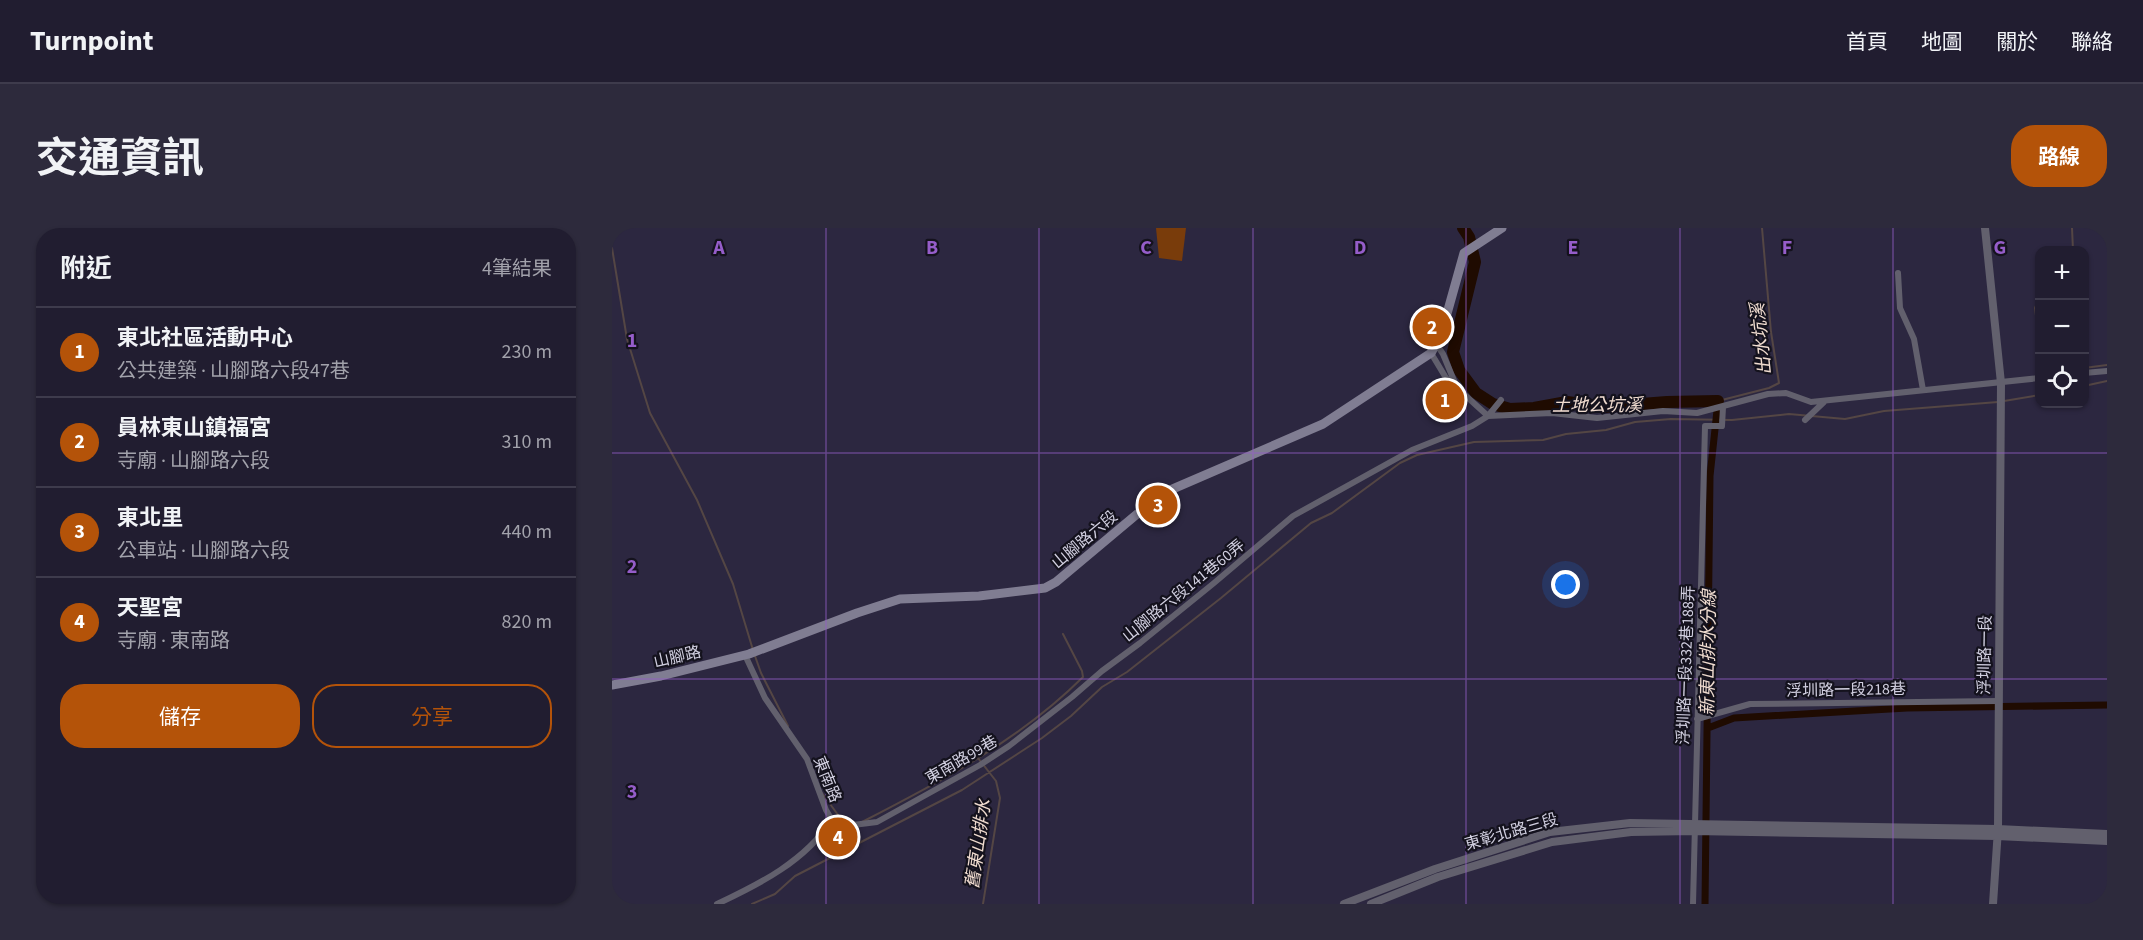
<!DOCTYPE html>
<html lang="zh-TW">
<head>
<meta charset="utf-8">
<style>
	body { margin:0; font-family:"Source Sans 3","Noto Sans TC",sans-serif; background:#2d2a3c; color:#f1f3f6 }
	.controls { position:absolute; right:18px; top:18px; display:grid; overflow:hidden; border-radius:12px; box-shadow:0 2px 4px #0004 }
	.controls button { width:54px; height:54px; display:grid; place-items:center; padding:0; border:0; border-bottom:2px solid #3e3b4c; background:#211d30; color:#f1f3f6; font:30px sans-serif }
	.you { position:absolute; left:954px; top:357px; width:21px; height:21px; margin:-15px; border:4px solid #fff; border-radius:50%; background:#1a73e8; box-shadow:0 0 0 9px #1a73e833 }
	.badge { display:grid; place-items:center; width:39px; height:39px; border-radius:50%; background:#b45309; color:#fff; font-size:20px; font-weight:700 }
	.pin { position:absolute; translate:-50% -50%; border:3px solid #fff; box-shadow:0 2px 6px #0006 }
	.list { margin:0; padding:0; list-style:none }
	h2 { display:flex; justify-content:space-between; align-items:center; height:78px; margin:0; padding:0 24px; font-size:26px }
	h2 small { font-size:20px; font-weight:400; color:#a2a2ab }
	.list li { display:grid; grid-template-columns:39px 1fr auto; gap:18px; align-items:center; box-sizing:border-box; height:90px; padding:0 24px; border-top:2px solid #3e3b4c }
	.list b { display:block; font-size:22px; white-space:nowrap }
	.list p { margin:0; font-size:20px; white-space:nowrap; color:#a2a2ab }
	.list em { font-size:20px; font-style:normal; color:#a2a2ab }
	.actions { display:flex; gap:12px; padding:18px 24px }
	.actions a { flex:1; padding:14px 0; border:2px solid #b45309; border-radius:24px; text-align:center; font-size:21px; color:#b45309 }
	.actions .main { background:#b45309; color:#fff }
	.icon { flex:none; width:33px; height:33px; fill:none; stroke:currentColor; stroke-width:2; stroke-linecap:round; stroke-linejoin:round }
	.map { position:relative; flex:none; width:1495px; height:676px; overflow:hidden; border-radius:24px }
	header { display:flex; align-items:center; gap:36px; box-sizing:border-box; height:84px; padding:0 30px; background:#211d30; border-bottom:2px solid #3e3b4c }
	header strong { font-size:28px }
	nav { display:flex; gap:33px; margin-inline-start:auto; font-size:21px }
	.intro { display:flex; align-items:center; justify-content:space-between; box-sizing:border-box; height:144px; padding:0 36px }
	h1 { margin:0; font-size:42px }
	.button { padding:15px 27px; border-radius:24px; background:#b45309; color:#fff; font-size:21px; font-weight:700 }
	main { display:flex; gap:36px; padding:0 36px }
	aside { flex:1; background:#211d30; border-radius:24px; box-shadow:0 2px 4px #0004 }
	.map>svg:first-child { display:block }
	.green { fill:#793c0b }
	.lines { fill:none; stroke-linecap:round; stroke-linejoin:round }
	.stream { stroke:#544644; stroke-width:2 }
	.canal { stroke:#1f0b01; stroke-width:7 }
	.river { stroke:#1f0b01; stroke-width:12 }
	.minor { stroke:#62606d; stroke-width:6 }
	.tertiary { stroke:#62606d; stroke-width:8 }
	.secondary { stroke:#807d92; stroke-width:9 }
	.grid { fill:none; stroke:#955dc9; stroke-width:1.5; stroke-opacity:0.55 }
	.labels { text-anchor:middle; stroke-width:4.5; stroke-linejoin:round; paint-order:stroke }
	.street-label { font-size:16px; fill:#d1cfe0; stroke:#14121d }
	.water-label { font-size:18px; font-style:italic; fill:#f0dcd0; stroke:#14121d }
	.grid-label { font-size:20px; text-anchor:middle; font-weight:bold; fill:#955dc9; stroke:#14121d; stroke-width:4.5; stroke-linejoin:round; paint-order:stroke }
</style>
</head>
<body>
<header>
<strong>Turnpoint</strong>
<nav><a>首頁</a><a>地圖</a><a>關於</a><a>聯絡</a></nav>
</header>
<div class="intro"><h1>交通資訊</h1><a class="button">路線</a></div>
<main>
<aside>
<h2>附近<small>4筆結果</small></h2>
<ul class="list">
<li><span class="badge">1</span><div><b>東北社區活動中心</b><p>公共建築 · 山腳路六段47巷</p></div><em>230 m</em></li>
<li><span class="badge">2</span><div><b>員林東山鎮福宮</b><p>寺廟 · 山腳路六段</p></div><em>310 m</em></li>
<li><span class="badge">3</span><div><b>東北里</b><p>公車站 · 山腳路六段</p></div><em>440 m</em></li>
<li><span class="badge">4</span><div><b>天聖宮</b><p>寺廟 · 東南路</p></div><em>820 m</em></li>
</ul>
<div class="actions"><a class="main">儲存</a><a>分享</a></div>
</aside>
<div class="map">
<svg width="1495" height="676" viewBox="0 0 1495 676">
	<rect width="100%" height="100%" fill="#2c2740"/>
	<path class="green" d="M544 0H574L570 33 547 30Z"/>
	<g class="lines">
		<path class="stream" d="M1460 0 1461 22
			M0 20 15 111 38 185 85 272 121 356 141 422
			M1428 68 1423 80 1428 118
			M1472 140 1495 137
			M1472 158 1495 153
			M1106 173 1157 160 1167 155 1159 104 1150 0
			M1392 173 1428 167
			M143 428 149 445 176 498
			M366 530 384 553 388 570 371 676
			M210 565 229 591 245 595
			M250 594C328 554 408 512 471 449L470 443 451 406
			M140 676 163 666 183 648 350 562 430 510 459 488 490 459 515 444 609 370 699 295 720 285 788 235 805 227 862 214 931 212 954 206 994 202 1023 194 1059 191 1120 192 1177 186 1233 191 1272 183 1386 174"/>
		<path class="canal" d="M1096 500 1122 490 1295 480 1495 477
			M1093 676 1098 248 1106 173"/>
		<path class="river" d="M851 0 857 9 863 34 841 124 847 142 864 165 881 176 898 181 922 180 955 174 992 179 1055 174 1106 173"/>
		<path class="minor" d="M1286 45 1288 80 1302 111 1311 162
			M825 117 831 126 843 155
			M819 125 834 150 876 188 940 185 985 190 1051 183 1085 185 1156 166 1174 165 1199 174 1428 150
			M1472 145 1495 143
			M1193 192 1212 174
			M133 427 153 470 195 531 214 582 220 592
			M1085 491 1138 476 1386 473
			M220 592 241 597 265 594 368 537 397 518 460 469 490 443 528 415 602 355 681 288 800 222 860 198 876 188 889 172
			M105 676C148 656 193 633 220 592
			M1081 676 1093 198H1110L1111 179"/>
		<path class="tertiary" d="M1373 0 1389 155 1386 601 1381 676
			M732 676 823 641 938 604 1018 595 1386 601 1495 606
			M759 676 826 649 940 614 1019 604 1082 603 1385 608 1495 613"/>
		<path class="secondary" d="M0 457 49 448 137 426 245 385 288 371 367 368 433 360 444 354 549 266 711 196 819 125 829 107 852 25 890 0"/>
	</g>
	<path class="grid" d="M214 0V676M427 0V676M641 0V676M854 0V676M1068 0V676M1281 0V676M0 225H1495M0 451H1495"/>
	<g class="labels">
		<g class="street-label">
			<text transform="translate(472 311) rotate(-40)" y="6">山腳路六段</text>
			<text transform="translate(571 362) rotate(-39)" y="6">山腳路六段141巷60弄</text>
			<text transform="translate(1372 427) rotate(-89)" y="6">浮圳路一段</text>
			<text transform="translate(65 428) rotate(-13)" y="6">山腳路</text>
			<text transform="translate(1073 437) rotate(-88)" y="6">浮圳路一段332巷188弄</text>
			<text transform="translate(1234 461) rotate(-1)" y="6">浮圳路一段218巷</text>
			<text transform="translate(349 531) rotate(-30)" y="6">東南路99巷</text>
			<text transform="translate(216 551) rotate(68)" y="6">東南路</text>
			<text transform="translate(899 603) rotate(-16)" y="6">東彰北路三段</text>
		</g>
		<g class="water-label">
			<text transform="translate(1149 111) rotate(-96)" y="6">出水坑溪</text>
			<text x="985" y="183">土地公坑溪</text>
			<text transform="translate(1096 425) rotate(-89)" y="6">新東山排水分線</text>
			<text transform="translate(366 616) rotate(-82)" y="6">舊東山排水</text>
		</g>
	</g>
	<g class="grid-label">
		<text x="107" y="26">A</text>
		<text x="320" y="26">B</text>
		<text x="534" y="26">C</text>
		<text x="748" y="26">D</text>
		<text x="961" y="26">E</text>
		<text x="1175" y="26">F</text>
		<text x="1388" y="26">G</text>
		<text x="20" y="119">1</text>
		<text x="20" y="345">2</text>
		<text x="20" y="570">3</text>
	</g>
</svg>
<div class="controls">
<button>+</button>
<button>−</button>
<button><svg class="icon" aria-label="locate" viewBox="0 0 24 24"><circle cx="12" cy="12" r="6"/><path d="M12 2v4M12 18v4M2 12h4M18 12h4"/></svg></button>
</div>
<div class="you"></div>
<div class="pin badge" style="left:833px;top:172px">1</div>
<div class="pin badge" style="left:820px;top:99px">2</div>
<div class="pin badge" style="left:546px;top:277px">3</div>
<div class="pin badge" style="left:226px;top:609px">4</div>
</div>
</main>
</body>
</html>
